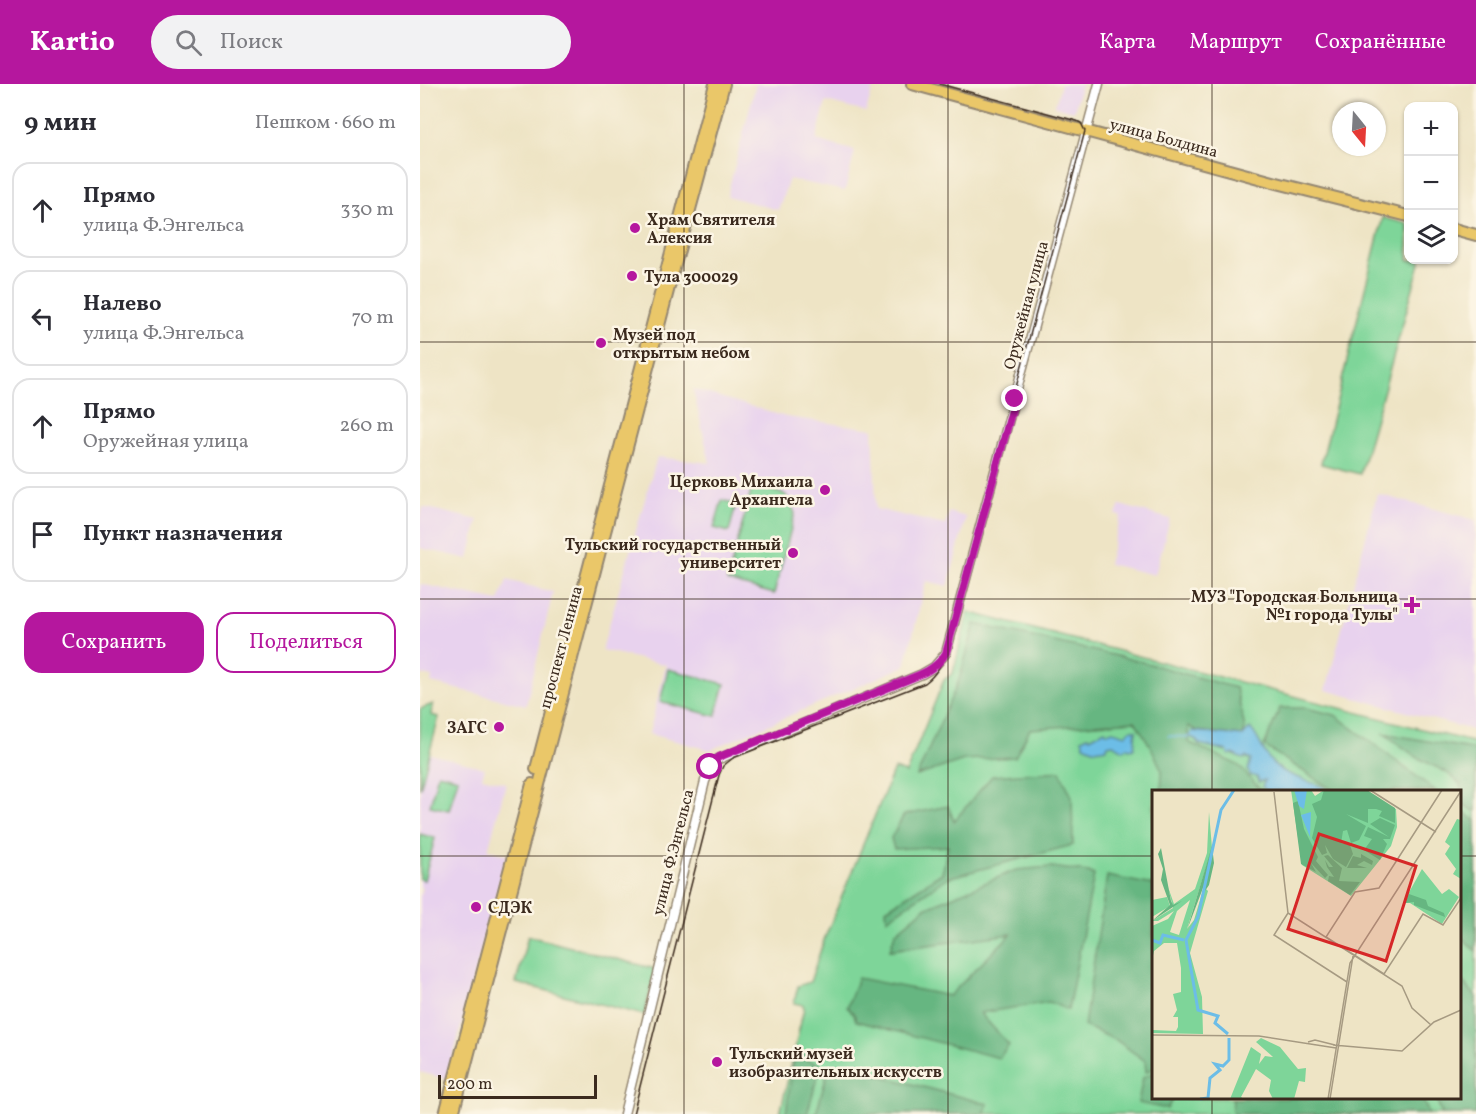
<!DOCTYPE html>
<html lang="ru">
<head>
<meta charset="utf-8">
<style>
	body { margin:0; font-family:Vollkorn,serif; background:#f2f2f3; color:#2b2b33 }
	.controls { position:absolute; right:18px; top:18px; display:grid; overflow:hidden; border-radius:12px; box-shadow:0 2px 4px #0004 }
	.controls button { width:54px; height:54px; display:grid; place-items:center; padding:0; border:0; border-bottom:2px solid #e1e1e2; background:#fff; color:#2b2b33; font:30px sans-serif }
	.compass { position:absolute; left:912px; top:18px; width:54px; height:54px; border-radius:50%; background:#fff; box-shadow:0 2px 4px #0004; rotate:162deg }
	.scale { position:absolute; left:18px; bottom:15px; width:159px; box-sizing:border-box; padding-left:6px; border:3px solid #3b2a1e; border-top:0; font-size:16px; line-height:21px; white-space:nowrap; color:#3b2a1e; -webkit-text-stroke:4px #fcf5e5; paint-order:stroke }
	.stop { position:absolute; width:18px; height:18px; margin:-14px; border:4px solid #b5179e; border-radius:50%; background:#fff }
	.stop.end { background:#b5179e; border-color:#fff; box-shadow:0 2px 6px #0008 }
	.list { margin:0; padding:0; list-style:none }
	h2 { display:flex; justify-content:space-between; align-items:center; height:78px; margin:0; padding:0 24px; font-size:26px }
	h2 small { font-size:20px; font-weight:400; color:#7c7c81 }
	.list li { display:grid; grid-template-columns:39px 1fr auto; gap:18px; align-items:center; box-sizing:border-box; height:96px; margin:0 12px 12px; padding:0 12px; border:2px solid #e1e1e2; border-radius:18px }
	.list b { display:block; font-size:22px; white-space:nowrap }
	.list p { margin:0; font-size:20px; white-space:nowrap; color:#7c7c81 }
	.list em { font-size:20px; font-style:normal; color:#7c7c81 }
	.actions { display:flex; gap:12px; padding:18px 24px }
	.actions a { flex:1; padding:14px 0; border:2px solid #b5179e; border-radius:18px; text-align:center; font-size:21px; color:#b5179e }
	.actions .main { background:#b5179e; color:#fff }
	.icon { flex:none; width:33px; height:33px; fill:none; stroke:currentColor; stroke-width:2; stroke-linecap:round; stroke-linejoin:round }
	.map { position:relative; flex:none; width:1056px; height:1030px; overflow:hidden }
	header { display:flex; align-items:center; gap:36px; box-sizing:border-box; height:84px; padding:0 30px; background:#b5179e; color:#fff }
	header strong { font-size:28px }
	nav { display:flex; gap:33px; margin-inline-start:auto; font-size:21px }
	.search { width:420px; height:54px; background:#f2f2f3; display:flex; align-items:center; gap:15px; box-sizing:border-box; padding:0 21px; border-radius:33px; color:#7c7c81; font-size:22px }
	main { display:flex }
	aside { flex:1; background:#fff }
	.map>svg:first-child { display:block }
	.built { fill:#e8d2ee }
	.green { fill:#7ed599; stroke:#5c805c; stroke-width:1.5; fill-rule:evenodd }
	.forest { fill:#66b681; stroke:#507050; stroke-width:1.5 }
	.water { fill:#6cbde7; stroke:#547482; stroke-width:1.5 }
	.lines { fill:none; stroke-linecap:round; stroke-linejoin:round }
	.stream { stroke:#6cbde7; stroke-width:1.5 }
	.minor-casing { stroke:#948772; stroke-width:11 }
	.major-casing { stroke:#948772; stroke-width:14 }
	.minor { stroke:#fff; stroke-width:8 }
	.major { stroke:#eac769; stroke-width:10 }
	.tram { stroke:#3b2a1e; stroke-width:1.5 }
	.route { stroke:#b5179e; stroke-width:8 }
	.grid { fill:none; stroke:#3b2a1e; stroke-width:1.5; stroke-opacity:0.55 }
	.poi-dot { fill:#b5179e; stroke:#fcf5e5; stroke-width:2 }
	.labels { text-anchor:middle; stroke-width:5; stroke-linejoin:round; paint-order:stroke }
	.street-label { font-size:16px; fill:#3b2a1e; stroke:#fcf5e5 }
	.poi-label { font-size:16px; font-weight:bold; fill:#3b2a1e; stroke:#fcf5e5; text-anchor:start }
	.inset-river { fill:none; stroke:#6cbde7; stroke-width:3 }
	.inset-road { fill:none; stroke:#a69a82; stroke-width:1.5 }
	.view { fill:#d62828; fill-opacity:0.15; stroke:#d62828; stroke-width:3 }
	.inset-edge { fill:none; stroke:#3b2a1e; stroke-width:3 }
</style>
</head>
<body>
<header>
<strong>Kartio</strong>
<div class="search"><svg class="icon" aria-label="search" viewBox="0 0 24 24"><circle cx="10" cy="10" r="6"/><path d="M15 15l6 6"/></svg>Поиск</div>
<nav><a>Карта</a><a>Маршрут</a><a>Сохранённые</a></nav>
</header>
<main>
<aside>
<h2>9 мин<small>Пешком · 660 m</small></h2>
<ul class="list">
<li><svg class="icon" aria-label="ahead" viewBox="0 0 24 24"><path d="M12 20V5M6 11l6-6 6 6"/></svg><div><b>Прямо</b><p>улица Ф.Энгельса</p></div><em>330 m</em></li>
<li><svg class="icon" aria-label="left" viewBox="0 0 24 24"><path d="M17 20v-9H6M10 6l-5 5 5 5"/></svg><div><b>Налево</b><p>улица Ф.Энгельса</p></div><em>70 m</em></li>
<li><svg class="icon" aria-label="ahead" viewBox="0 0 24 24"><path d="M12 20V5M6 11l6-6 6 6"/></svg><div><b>Прямо</b><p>Оружейная улица</p></div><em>260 m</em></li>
<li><svg class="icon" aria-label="arrive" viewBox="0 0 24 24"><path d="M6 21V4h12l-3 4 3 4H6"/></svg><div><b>Пункт назначения</b></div></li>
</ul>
<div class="actions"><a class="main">Сохранить</a><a>Поделиться</a></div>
</aside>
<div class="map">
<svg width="1056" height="1030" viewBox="0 0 1056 1030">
	<rect width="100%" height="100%" fill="#fcf5e5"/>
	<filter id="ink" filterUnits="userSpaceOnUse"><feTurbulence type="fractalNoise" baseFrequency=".0167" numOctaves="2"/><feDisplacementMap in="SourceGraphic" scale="12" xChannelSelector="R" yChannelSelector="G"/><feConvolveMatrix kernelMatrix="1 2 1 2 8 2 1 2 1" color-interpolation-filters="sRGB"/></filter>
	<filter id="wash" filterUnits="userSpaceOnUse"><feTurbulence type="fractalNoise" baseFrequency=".008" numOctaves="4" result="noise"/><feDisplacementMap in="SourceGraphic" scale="24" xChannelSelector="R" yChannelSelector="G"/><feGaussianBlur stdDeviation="1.35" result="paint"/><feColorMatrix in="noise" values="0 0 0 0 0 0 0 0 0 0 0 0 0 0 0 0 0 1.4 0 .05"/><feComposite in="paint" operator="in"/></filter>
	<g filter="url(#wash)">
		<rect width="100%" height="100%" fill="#eee4c5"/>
		<path class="built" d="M336 0H454L446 28 406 18 396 56 435 67 425 107 369 95 358 126 307 112Z
			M641 0H661L654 27 635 22Z
			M273 305 366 333 453 345 456 425 525 441 529 428 546 433 528 502 506 497 485 582 290 666 229 650 246 581 182 566 237 373 290 379Z
			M957 410 1056 436V647L906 606Z
			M700 421 750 435 735 491 688 480 701 432 696 431Z
			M3 423 58 436 49 475 0 464V436Z
			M87 496 133 508 106 621 11 599 12 593 0 590V500L79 517Z
			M10 670 65 684 62 693 86 699 68 766 87 771 27 995 0 988V812L2 804 0 803V795L4 796 15 754 0 750V705Z"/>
		<path class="green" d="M964 129V134L988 140V176H1001L940 390 901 380Z
			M333 400 366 411 375 429 354 510 307 497Z
			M302 416 316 420 309 448 294 444Z
			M548 528 1056 659V1030H360L384 924 383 921 374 919 378 902 390 898 404 856 474 685 486 689 524 596 533 589ZM734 708H1040V1014H734Z
			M248 585 305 600 296 632 240 618Z
			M13 620 11 631 19 633 0 705V625Z
			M18 689 38 694 29 726 10 722Z
			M0 750 15 754 4 796 0 795Z
			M108 852 236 885 224 931 96 899Z"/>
		<path class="forest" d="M555 540 719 577 816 604 825 644 823 652 777 647 768 642V658L818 681 842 707H741L742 687 731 663 715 637 610 645 595 673 544 676 497 692 539 596Z
			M860 624H886L915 631 1016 707H914L844 662Z
			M963 649 1056 666V728L1044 721 1040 700 1026 688 998 674Z
			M640 687 652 713 653 761 527 794 467 835 466 825 522 789 528 762 474 765 471 754 484 731 528 722 534 737 572 692Z
			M1040 725 1056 737V867L1040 852Z
			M631 783 669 788 674 791 648 926 629 918 560 929 589 961 579 974 436 937 434 930 427 923 438 894 529 912 591 850 470 866 475 849 505 824 596 786Z
			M687 792 733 801 734 984 726 988 725 977 696 956 664 942Z
			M1040 895 1056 912V1030H1022L1016 1014H1040Z
			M378 971H387V976L401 981 387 1030H366L373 980Z
			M420 981 568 1020 564 1030H396L409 983Z
			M733 989 734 1014H753L747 1025 718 1019 723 993Z
			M811 1014H1002L1009 1030H814L812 1026 813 1015Z"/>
		<path class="water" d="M830 644C838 652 842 666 850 676 861 691 888 696 905 704L906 707H848L842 703 845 696 839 698 837 693 830 691 828 686 831 676 825 673 824 675 818 673 813 670 809 671 807 667 779 660 775 655 769 653 772 647 823 652Z
			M711 645 716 646 714 664 709 665 707 663 704 666 693 660 688 661 687 664 675 666 664 661 662 655 668 652 670 654 685 646 687 649 693 647 706 651Z"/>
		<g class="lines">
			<path class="stream" d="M748 652 769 653
				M1040 866 1043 871"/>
		</g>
	</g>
	<g filter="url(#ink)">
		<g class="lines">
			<defs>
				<path id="minor" d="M204 1030 285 697 294 677 502 590 514 583 526 569 679 0"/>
				<path id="major" d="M492 0 857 99 988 132
					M1034 145 1056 151
					M116 685 295 0
					M25 1030 112 700
					M33 1030 249 203 304 0"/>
			</defs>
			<use href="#minor" class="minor-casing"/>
			<use href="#major" class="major-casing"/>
			<use href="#minor" class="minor"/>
			<use href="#major" class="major"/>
			<path class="tram" d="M213 1030 299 691 303 682 313 674 505 599C517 590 521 581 525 567L665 47 661 39 657 37 520 0"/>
		</g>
	</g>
	<g class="lines" filter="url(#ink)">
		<path class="route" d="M290 683 294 677 299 673 494 593C507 588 518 582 526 569L595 315"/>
	</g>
	<path class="grid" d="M264 0V1030M528 0V1030M792 0V708M0 258H1056M0 515H1056M0 772H734M1040 772H1056M792 1014V1030"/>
	<g class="poi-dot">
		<circle cx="215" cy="144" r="6"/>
		<circle cx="212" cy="192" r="6"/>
		<circle cx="181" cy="259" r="6"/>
		<circle cx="405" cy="406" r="6"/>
		<circle cx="373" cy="469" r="6"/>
		<path d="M989 512h6v6h6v6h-6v6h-6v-6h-6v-6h6z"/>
		<circle cx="79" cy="643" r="6"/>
		<circle cx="56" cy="823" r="6"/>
		<circle cx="297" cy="978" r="6"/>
	</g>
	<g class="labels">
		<g class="street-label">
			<text transform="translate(744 53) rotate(15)" y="6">улица Болдина</text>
			<text transform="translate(605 221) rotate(-75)" y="6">Оружейная улица</text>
			<text transform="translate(140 563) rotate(-75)" y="6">проспект Ленина</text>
			<text transform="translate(252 768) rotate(-76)" y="6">улица Ф.Энгельса</text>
		</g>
		<g class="poi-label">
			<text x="227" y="141">Храм Святителя<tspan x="227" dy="18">Алексия</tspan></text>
			<text x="224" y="198">Тула 300029</text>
			<text x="193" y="256">Музей под<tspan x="193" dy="18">открытым небом</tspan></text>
			<text x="393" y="403" text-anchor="end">Церковь Михаила<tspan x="393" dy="18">Архангела</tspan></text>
			<text x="361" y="466" text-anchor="end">Тульский государственный<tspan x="361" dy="18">университет</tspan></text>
			<text x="978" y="518" text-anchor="end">МУЗ "Городская Больница<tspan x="978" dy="18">№1 города Тулы"</tspan></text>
			<text x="67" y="649" text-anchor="end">ЗАГС</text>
			<text x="68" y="829">СДЭК</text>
			<text x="309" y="975">Тульский музей<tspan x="309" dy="18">изобразительных искусств</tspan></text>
		</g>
	</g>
	<g transform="translate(732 706)">
		<rect width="309" height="309" fill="#eee4c5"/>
		<path d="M139 0H159L163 6 172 0 244 19 245 37 239 56 199 106 150 75ZM57 22 60 58 35 139 42 130 52 97 56 101 38 163 50 207 51 244 0 243V207V240L24 241 26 237V227H21L25 220 21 204 29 202V178L25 153H12L2 161 0 170V136L16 129 22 121 6 131H0L21 118 16 97 22 114 43 99 55 63ZM38 110 27 145 18 142 25 121ZM305 29 309 30V89L301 84 304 79 293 64 298 56 293 52ZM270 79 290 104 297 99 307 107 290 134 258 113H251ZM15 107 18 116 0 127V110ZM109 248 128 257 146 279 154 278 153 292 147 291 142 309H121L117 301 119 290 104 279 89 307 92 309H78L99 257 109 264 107 274 113 266 121 267 104 252Z" fill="#7ed599" fill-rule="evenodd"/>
		<path d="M172 0H215L243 18V33L227 26 230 21 224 19H216V33L194 24 214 36 207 50 199 53 195 40 191 41 189 53 198 55 201 64 194 77 181 69 173 55 175 63 170 65 160 48 165 27 160 14 169 10ZM146 11 152 39 166 67 164 71 176 85 173 88 159 73 164 82 149 74 141 13ZM228 28 243 35 238 49H231L235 54 228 70 212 60 220 49 212 46 216 37 237 47 218 34ZM60 56 62 73 57 95 53 101 51 98 35 140ZM9 58 19 111 21 115 30 111 0 131 18 115 9 90 11 79 6 64ZM209 64 221 71 220 75 212 71 205 75 215 78H195L201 66 209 68ZM176 65 190 78 187 91 208 92 198 105 176 91 177 86 182 87 175 77 173 70 177 77H181L172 66ZM257 104 274 110 276 116 292 123 293 127 262 115V112L252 113Z" fill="#66b681"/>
		<path d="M142 0H155L152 19 147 16ZM159 22 158 46 163 59 149 25Z" fill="#6cbde7"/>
		<path class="inset-river" d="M0 150 8 153 11 145 32 150M76 244 63 233 66 226 46 220 34 150 46 127 69 20 82 0M48 309 56 308 58 288 68 280 63 274 71 276 77 270V248"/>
		<path class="inset-road" d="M218 0 284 42M290 0 227 98 203 102 174 147 232 184 271 124 291 135 309 108M122 2 136 123 250 196 260 218 279 235M136 123 122 145 195 192M0 245 107 246 184 258M156 252 163 250 183 255M181 255 250 261 282 232 309 220M176 309 198 173 309 1M178 309 201 166"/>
		<path class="view" d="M167 44 264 76 234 171 136 139Z"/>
		<rect width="309" height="309" class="inset-edge"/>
	</g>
</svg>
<div class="controls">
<button>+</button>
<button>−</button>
<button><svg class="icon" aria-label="layers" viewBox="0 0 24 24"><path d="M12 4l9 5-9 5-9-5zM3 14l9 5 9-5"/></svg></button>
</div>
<svg class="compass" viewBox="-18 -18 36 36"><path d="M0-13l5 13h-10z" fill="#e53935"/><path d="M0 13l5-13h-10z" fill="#7c7c81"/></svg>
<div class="scale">200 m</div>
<div class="stop" style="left:290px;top:683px"></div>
<div class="stop end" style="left:595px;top:315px"></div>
</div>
</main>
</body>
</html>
